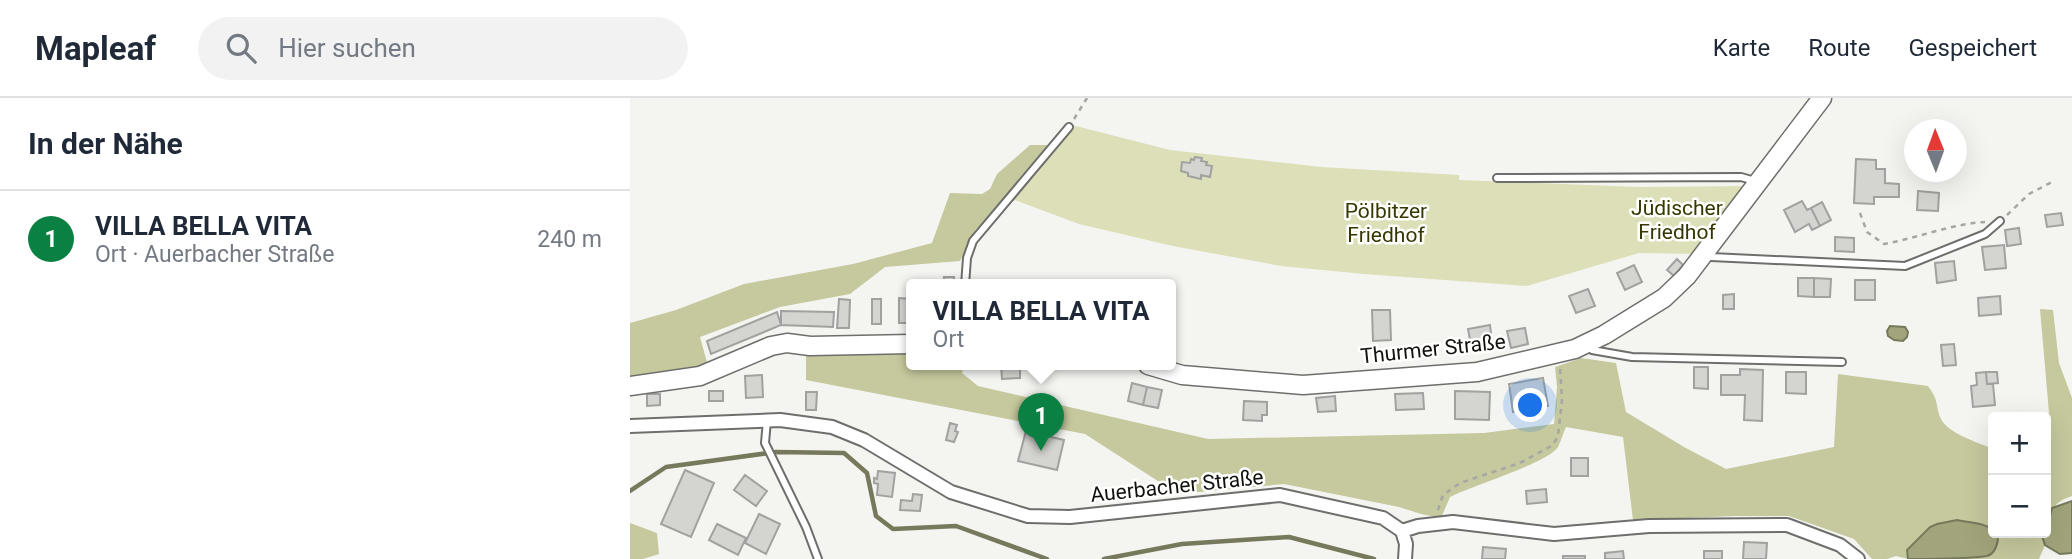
<!DOCTYPE html>
<html lang="de">
<head>
<meta charset="utf-8">
<style>
	body { margin:0; font-family:Roboto,sans-serif; background:#f2f2f3; color:#1f2937 }
	.controls { position:absolute; right:21px; bottom:21px; display:grid; overflow:hidden; border-radius:7px; box-shadow:0 7px 28px #0002 }
	.controls button { width:63px; height:63px; display:grid; place-items:center; padding:0; border:0; border-bottom:2px solid #e0e1e3; background:#fff; color:#1f2937; font:35px sans-serif }
	.compass { position:absolute; left:1274px; top:21px; width:63px; height:63px; border-radius:50%; background:#fff; box-shadow:0 7px 28px #0002; rotate:359deg }
	.you { position:absolute; left:901px; top:308px; width:24px; height:24px; margin:-18px; border:5px solid #fff; border-radius:50%; background:#1a73e8; box-shadow:0 0 0 10px #1a73e833 }
	.badge { display:grid; place-items:center; width:46px; height:46px; border-radius:50%; background:#0b8043; color:#fff; font-size:23px; font-weight:700 }
	.pin { position:absolute; translate:-50% -58px; filter:drop-shadow(0 2px 4px #0008) }
	.pin::after { content:''; position:absolute; top:37px; width:24px; height:21px; background:inherit; clip-path:polygon(0 0,100% 0,50% 100%) }
	.popup { position:absolute; left:276px; top:181px; width:270px; height:91px; box-sizing:border-box; display:grid; place-content:center; border-radius:7px; background:#fff; filter:drop-shadow(0 2px 5px #0005); font-size:23px; white-space:nowrap; color:#747a83 }
	.popup b { font-size:26px; color:#1f2937 }
	.popup::after { content:''; position:absolute; left:50%; top:100%; margin-left:-14px; border:14px solid transparent; border-top-color:#fff }
	.list { margin:0; padding:0; list-style:none }
	h2 { display:flex; justify-content:space-between; align-items:center; height:91px; margin:0; padding:0 28px; font-size:30px }
	h2 small { font-size:23px; font-weight:400; color:#747a83 }
	.list li { display:grid; grid-template-columns:46px 1fr auto; gap:21px; align-items:center; box-sizing:border-box; height:98px; padding:0 28px; border-top:2px solid #e0e1e3 }
	.list b { display:block; font-size:26px; white-space:nowrap }
	.list p { margin:0; font-size:23px; white-space:nowrap; color:#747a83 }
	.list em { font-size:23px; font-style:normal; color:#747a83 }
	.icon { flex:none; width:38px; height:38px; fill:none; stroke:currentColor; stroke-width:2; stroke-linecap:round; stroke-linejoin:round }
	.map { position:relative; flex:none; width:1442px; height:461px; overflow:hidden }
	header { display:flex; align-items:center; gap:42px; box-sizing:border-box; height:98px; padding:0 35px; background:#fff; border-bottom:2px solid #e0e1e3 }
	header strong { font-size:33px }
	nav { display:flex; gap:38px; margin-inline-start:auto; font-size:24px }
	.search { width:490px; height:63px; background:#f2f2f3; display:flex; align-items:center; gap:18px; box-sizing:border-box; padding:0 24px; border-radius:38px; color:#747a83; font-size:26px }
	main { display:flex }
	aside { flex:1; background:#fff }
	.map>svg:first-child { display:block }
	.green { fill:#dddfb8 }
	.forest { fill:#c6c89d }
	.water { fill:#a2a57b; stroke:#76795b; stroke-width:2 }
	.lines { fill:none; stroke-linecap:round; stroke-linejoin:round }
	.stream { stroke:#76795b; stroke-width:4.5 }
	.building { fill:#d4d4d1; stroke:#a1a29f; stroke-width:2 }
	.lane-casing { stroke:#6e6f6c; stroke-width:10 }
	.street-casing { stroke:#6e6f6c; stroke-width:16 }
	.secondary-casing { stroke:#6e6f6c; stroke-width:21 }
	.path { stroke:#a6a7a4; stroke-width:2.5; stroke-dasharray:5 5; stroke-linecap:butt }
	.lane { stroke:#fff; stroke-width:6 }
	.street { stroke:#fff; stroke-width:12 }
	.secondary { stroke:#fff; stroke-width:18 }
	.labels { text-anchor:middle; stroke-width:5; stroke-linejoin:round; paint-order:stroke }
	.park-label { font-size:21px; fill:#363701; stroke:#fffffe }
	.street-label { font-size:21px; fill:#111110; stroke:#fffffe }
</style>
</head>
<body>
<header>
<strong>Mapleaf</strong>
<div class="search"><svg class="icon" aria-label="search" viewBox="0 0 24 24"><circle cx="10" cy="10" r="6"/><path d="M15 15l6 6"/></svg>Hier suchen</div>
<nav><a>Karte</a><a>Route</a><a>Gespeichert</a></nav>
</header>
<main>
<aside>
<h2>In der Nähe<small></small></h2>
<ul class="list">
<li><span class="badge">1</span><div><b>VILLA BELLA VITA</b><p>Ort · Auerbacher Straße</p></div><em>240 m</em></li>
</ul>
</aside>
<div class="map">
<svg width="1442" height="461" viewBox="0 0 1442 461">
	<rect width="100%" height="100%" fill="#f4f5f1"/>
	<path class="green" d="M442 27 540 52 692 69 829 77V82L1009 89 1113 88 1065 156 1009 155 897 188 734 176 651 168 543 148 449 126 385 102Z"/>
	<path class="forest" d="M400 47H428L385 102 346 131 330 163 255 169 220 196 150 209 70 239 78 268 73 271 11 277 0 281V225L46 212 114 186 223 166 302 145 320 95 352 96 360 91 367 76Z
		M1410 211 1423 212 1429 265 1442 300V398C1419 406 1426 411 1416 429V319H1414L1419 315Z
		M176 253 281 256 282 267H333L332 275 348 288 578 341 854 335 924 326 927 289 925 269 951 260 986 265 996 314 1054 349 1096 371 1204 349 1208 276 1298 288C1309 303 1305 304 1310 319 1317 336 1348 344 1363 351V431C1355 425 1347 426 1337 424 1304 419 1297 433 1277 455L1278 461 1266 458 1257 461H1242L1224 441 1159 418H1106L1003 422 993 339 936 329C933 335 931 343 928 349 918 365 841 388 820 399L811 420 791 416 769 409 654 386 548 396 455 336 176 282Z
		M0 425 27 435 29 456 13 461H0Z
		M1366 435H1412L1415 447 1409 461H1333L1340 460 1368 441Z"/>
	<path class="water" d="M1260 228 1275 229 1278 234 1277 239 1273 243 1264 242 1258 238 1257 233Z
		M1442 403V455L1430 456 1415 447 1411 435H1416L1422 410Z
		M1327 422C1344 426 1363 424 1368 441 1367 448 1364 456 1357 458 1340 461 1297 461 1278 461L1277 452 1300 429 1307 426Z"/>
	<g class="lines">
		<path class="stream" d="M0 393 36 369 146 354 214 355 237 375 246 418 263 431 326 428 417 461
			M474 461 552 446 659 439 744 461"/>
	</g>
	<path class="building" d="M565 59 572 60 571 63 577 64 576 67 582 68 580 79 571 77V81L558 78V75L551 73 552 64 560 65 561 61 564 62Z
		M1226 61 1246 62V71H1255V85L1269 86V99H1244V106L1224 105Z
		M1288 93 1309 95 1308 113 1287 112Z
		M1172 103 1177 112 1181 110 1190 128 1182 132 1179 126 1165 134 1154 112Z
		M1192 104 1201 122 1190 128 1181 110Z
		M1431 115 1433 127 1417 129 1415 117Z
		M1389 130 1391 146 1377 148 1375 132Z
		M1205 139 1224 140V154L1205 153Z
		M1374 147 1376 170 1355 172 1352 149Z
		M1047 161 1053 167 1044 178 1037 172Z
		M1324 163 1326 182 1307 185 1305 165Z
		M1004 167 1012 184 995 192 987 175Z
		M314 179H324V187H314Z
		M1168 180H1184V199L1168 198Z
		M1184 180 1201 181 1200 199H1184Z
		M1225 182H1245V202H1225Z
		M958 191 965 208 946 215 939 198Z
		M1104 196V211H1093V197Z
		M1370 198 1371 216 1349 218 1348 200Z
		M269 200 280 201 279 225H269Z
		M209 201 220 202 219 230H207Z
		M242 201H251V226H242Z
		M742 212H760L761 242 743 243Z
		M151 213 204 214 203 229 151 227Z
		M147 214 151 227 81 256 77 243Z
		M860 227 861 235 857 236 858 244 841 247 838 231Z
		M895 230 898 246 881 250 877 233Z
		M1324 246 1326 267 1313 268 1311 247Z
		M371 267H390V280L372 281Z
		M1064 269H1078V291L1064 290Z
		M1110 271 1133 272 1132 323 1114 322 1115 297H1091V277H1110Z
		M1156 274H1176V296L1156 295Z
		M1356 274 1357 286H1363L1365 307 1343 309 1341 288 1347 287 1346 275Z
		M1356 274H1367L1368 285 1357 286Z
		M132 277 133 299 116 300 115 278Z
		M913 280 918 308 883 314 879 286Z
		M502 285 517 289 513 307 498 303Z
		M517 289 532 292 528 310 513 307Z
		M79 293H93V303H79Z
		M825 293 860 294 859 322 825 321Z
		M176 294H187L186 312H176Z
		M793 295 794 311 766 312 765 296Z
		M17 296H30V307L17 308Z
		M705 298 706 313 688 314 686 300Z
		M614 303 637 304V317H632V323L613 322Z
		M320 325 327 327 325 333 328 334 324 344 316 342Z
		M396 333 434 342 427 372 388 363Z
		M941 360H958V378H941Z
		M55 372 84 385 61 439 31 426Z
		M248 373 265 375 262 399 247 397 248 386 244 385V380L247 381Z
		M115 377 137 393 126 408 104 392Z
		M916 391 917 404 897 406 896 393Z
		M283 396 292 397 290 413 270 412 271 402 282 403Z
		M129 416 150 426 136 456 115 445Z
		M87 426 116 440 108 457 79 442Z
		M1114 444 1137 445 1136 461H1113Z
		M853 449 876 451 875 461H852Z
		M993 453 994 461H975V455Z
		M1074 453H1092V461H1074Z
		M933 458H955V461H933Z"/>
	<g class="lines">
		<defs>
			<path id="lane" d="M867 80 1111 79 1125 83
				M1075 157 1081 159 1275 168 1355 136 1370 123
				M335 187 337 160 343 143 439 29
				M957 247 962 252 1002 259 1212 264
				M137 322 135 345 176 429 188 461"/>
			<path id="street" d="M0 328 150 322 202 329 234 342 321 394 398 418 440 419 650 397 753 420 772 433 776 446 775 461
				M772 433 788 428 823 424 924 436 1019 428 1157 427 1210 447 1228 461"/>
			<path id="secondary" d="M518 267 552 277 673 287 847 274 945 251 974 237 1034 200 1057 178 1192 0
				M0 288 70 278 141 248 157 245 180 248 282 246"/>
		</defs>
		<use href="#lane" class="lane-casing"/>
		<use href="#street" class="street-casing"/>
		<use href="#secondary" class="secondary-casing"/>
		<path class="path" d="M444 21 457 0
			M1230 115 1237 134 1254 146C1288 140 1321 126 1355 124
			M1377 117 1399 96 1422 84
			M808 412 813 397 830 385 890 365 923 347 928 338 932 302 930 269"/>
		<use href="#lane" class="lane"/>
		<use href="#street" class="street"/>
		<use href="#secondary" class="secondary"/>
	</g>
	<g class="labels">
		<g class="park-label">
			<text x="1047" y="117">Jüdischer<tspan x="1047" dy="24">Friedhof</tspan></text>
			<text x="756" y="120">Pölbitzer<tspan x="756" dy="24">Friedhof</tspan></text>
		</g>
		<g class="street-label">
			<text transform="translate(803 251) rotate(-6)" y="7">Thurmer Straße</text>
			<text transform="translate(547 388) rotate(-6)" y="7">Auerbacher Straße</text>
		</g>
	</g>
</svg>
<div class="controls">
<button>+</button>
<button>−</button>
</div>
<svg class="compass" viewBox="-18 -18 36 36"><path d="M0-13l5 13h-10z" fill="#e53935"/><path d="M0 13l5-13h-10z" fill="#747a83"/></svg>
<div class="you"></div>
<div class="pin badge" style="left:411px;top:353px">1</div>
<div class="popup"><b>VILLA BELLA VITA</b>Ort</div>
</div>
</main>
</body>
</html>
